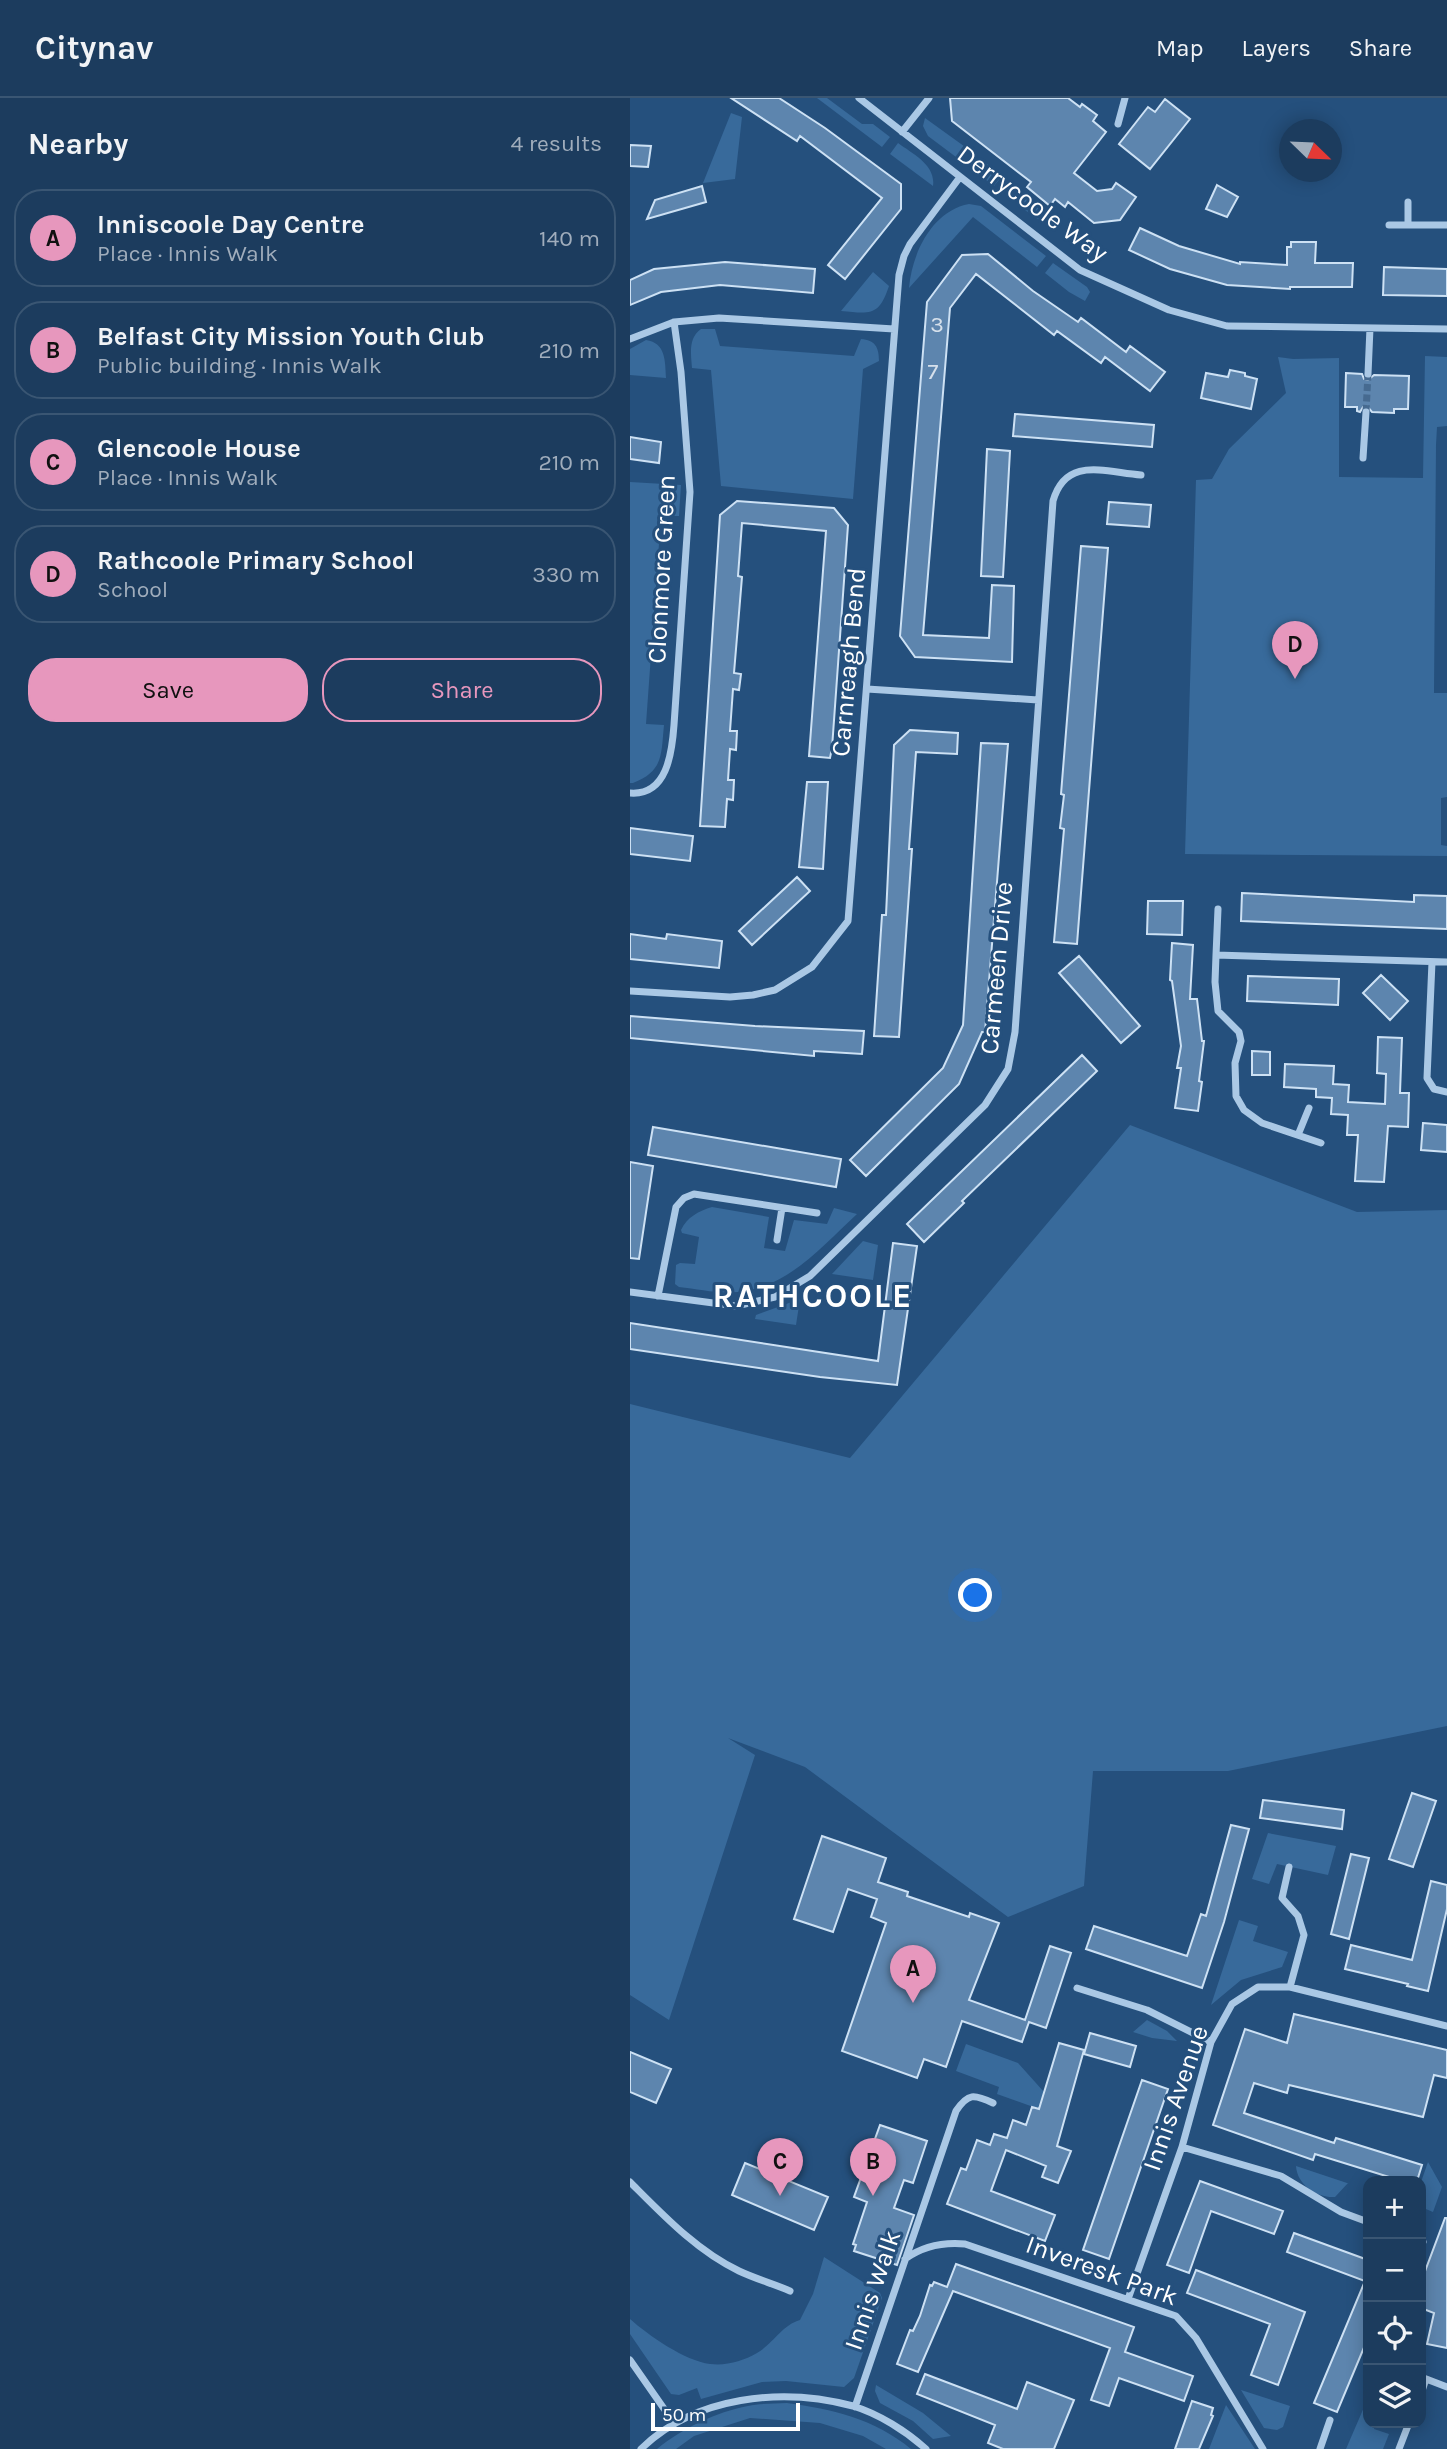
<!DOCTYPE html>
<html lang="en">
<head>
<meta charset="utf-8">
<style>
	body { margin:0; font-family:Karla,sans-serif; background:#254364; color:#f1f3f6 }
	.controls { position:absolute; right:21px; bottom:21px; display:grid; overflow:hidden; border-radius:14px; box-shadow:0 4px 18px #0003 }
	.controls button { width:63px; height:63px; display:grid; place-items:center; padding:0; border:0; border-bottom:2px solid #3a5673; background:#1c3c5e; color:#f1f3f6; font:35px sans-serif }
	.compass { position:absolute; left:649px; top:21px; width:63px; height:63px; border-radius:50%; background:#1c3c5e; box-shadow:0 4px 18px #0003; rotate:113deg }
	.scale { position:absolute; left:21px; bottom:18px; width:149px; box-sizing:border-box; padding-left:7px; border:4px solid #fff; border-top:0; font-size:19px; line-height:24px; white-space:nowrap; color:#fff; -webkit-text-stroke:5px #25507d; paint-order:stroke }
	.you { position:absolute; left:346px; top:1498px; width:24px; height:24px; margin:-18px; border:5px solid #fff; border-radius:50%; background:#1a73e8; box-shadow:0 0 0 10px #1a73e833 }
	.badge { display:grid; place-items:center; width:46px; height:46px; border-radius:50%; background:#e797bd; color:#111; font-size:23px; font-weight:700 }
	.pin { position:absolute; translate:-50% -58px; filter:drop-shadow(0 2px 4px #0008) }
	.pin::after { content:''; position:absolute; top:37px; width:24px; height:21px; background:inherit; clip-path:polygon(0 0,100% 0,50% 100%) }
	.list { margin:0; padding:0; list-style:none }
	h2 { display:flex; justify-content:space-between; align-items:center; height:91px; margin:0; padding:0 28px; font-size:30px }
	h2 small { font-size:23px; font-weight:400; color:#a0adbc }
	.list li { display:grid; grid-template-columns:46px 1fr auto; gap:21px; align-items:center; box-sizing:border-box; height:98px; margin:0 14px 14px; padding:0 14px; border:2px solid #3a5673; border-radius:28px }
	.list b { display:block; font-size:26px; white-space:nowrap }
	.list p { margin:0; font-size:23px; white-space:nowrap; color:#a0adbc }
	.list em { font-size:23px; font-style:normal; color:#a0adbc }
	.actions { display:flex; gap:14px; padding:21px 28px }
	.actions a { flex:1; padding:16px 0; border:2px solid #e797bd; border-radius:28px; text-align:center; font-size:24px; color:#e797bd }
	.actions .main { background:#e797bd; color:#111 }
	.icon { flex:none; width:38px; height:38px; fill:none; stroke:currentColor; stroke-width:2; stroke-linecap:round; stroke-linejoin:round }
	.map { position:relative; flex:none; width:817px; height:2351px; overflow:hidden }
	header { display:flex; align-items:center; gap:42px; box-sizing:border-box; height:98px; padding:0 35px; background:#1c3c5e; border-bottom:2px solid #3a5673 }
	header strong { font-size:33px }
	nav { display:flex; gap:38px; margin-inline-start:auto; font-size:24px }
	main { display:flex }
	aside { flex:1; background:#1c3c5e }
	.map>svg:first-child { display:block }
	.green { fill:#386a9b }
	.building { fill:#5d85ae; stroke:#cde1f4; stroke-width:2 }
	.lines { fill:none; stroke-linecap:round; stroke-linejoin:round }
	.street-tunnel { stroke:#466a90; stroke-width:7; stroke-dasharray:7 3.5; stroke-linecap:butt }
	.street { stroke:#aac8e5; stroke-width:7 }
	.labels { text-anchor:middle; stroke-width:6; stroke-linejoin:round; paint-order:stroke }
	.number-label { font-size:23px; fill:#d6e0eb }
	.street-label { font-size:26px; fill:#fff; stroke:#25507d }
	.district-label { font-size:33px; font-weight:bold; letter-spacing:2px; fill:#fff; stroke:#25507d }
</style>
</head>
<body>
<header>
<strong>Citynav</strong>
<nav><a>Map</a><a>Layers</a><a>Share</a></nav>
</header>
<main>
<aside>
<h2>Nearby<small>4 results</small></h2>
<ul class="list">
<li><span class="badge">A</span><div><b>Inniscoole Day Centre</b><p>Place · Innis Walk</p></div><em>140 m</em></li>
<li><span class="badge">B</span><div><b>Belfast City Mission Youth Club</b><p>Public building · Innis Walk</p></div><em>210 m</em></li>
<li><span class="badge">C</span><div><b>Glencoole House</b><p>Place · Innis Walk</p></div><em>210 m</em></li>
<li><span class="badge">D</span><div><b>Rathcoole Primary School</b><p>School</p></div><em>330 m</em></li>
</ul>
<div class="actions"><a class="main">Save</a><a>Share</a></div>
</aside>
<div class="map">
<svg width="817" height="2351" viewBox="0 0 817 2351">
	<rect width="100%" height="100%" fill="#25507d"/>
	<path class="green" d="M187 0H197L232 26H243L260 39 252 49Z
		M101 15 112 19 105 81 73 85Z
		M295 20 338 51 330 62 298 38 293 28Z
		M268 45C283 56 306 67 303 88L260 56Z
		M351 61 372 78 364 88 343 72Z
		M395 97 416 113 409 122 388 107Z
		M339 106 351 108 416 158 407 169 343 119 279 190C282 155 302 113 339 106Z
		M423 165 457 189 460 194 455 203 439 194 415 175Z
		M243 174 259 188C249 218 241 216 211 213Z
		M71 231H85L90 248 224 258 231 241C245 242 249 249 249 263L233 271 223 401 91 388 81 272 62 270C61 256 58 240 71 231Z
		M16 242C36 245 35 263 36 280L0 277V251Z
		M795 258 817 259V328L807 329 806 347 804 595H817V699L811 700V747L817 748V758L555 756 566 382 582 381 599 351 656 295 648 259 663 261 709 260V379L793 380Z
		M0 384 51 387 49 418H31L16 626 34 627C31 656 34 673 3 685H0Z
		M500 1027 727 1114 817 1112V1628L598 1673H463L454 1788 378 1819 175 1669 98 1640 125 1657 39 1922 0 1897V1306L220 1360Z
		M82 1109 139 1119 134 1150 155 1153 164 1122 197 1126 204 1110 227 1116C192 1148 159 1189 108 1194 88 1196 68 1191 49 1189L45 1186 46 1167 50 1165 65 1166 69 1139 52 1135 51 1132C57 1119 69 1113 82 1109Z
		M233 1143 248 1147 243 1182 202 1176Z
		M170 1201 166 1227 125 1221 126 1217Z
		M638 1735 706 1748 698 1777 647 1766 639 1786 622 1781Z
		M609 1822 628 1828 623 1843 658 1854 652 1869 611 1882 581 1907Z
		M517 1922 537 1933 547 1943 522 1940 503 1934Z
		M336 1946 388 1965 414 1994 409 2011 367 1996 369 1989 326 1973Z
		M798 2064 812 2089 803 2114 791 2109V2084Z
		M666 2068 717 2085H718L705 2099C687 2100 667 2087 666 2068Z
		M194 2159 250 2195 252 2200 224 2280 214 2289 156 2283 132 2284 71 2301 67 2290 49 2297 41 2296 0 2236V2221C18 2237 55 2263 80 2266 97 2268 113 2263 127 2255 143 2246 152 2227 170 2222L183 2196Z
		M246 2287 293 2315 321 2338 303 2341 283 2323 250 2305 245 2293Z
		M611 2292 660 2308 653 2329 647 2332 634 2330Z
		M738 2300V2325H745L744 2331 759 2336 753 2351H716Z
		M157 2305C202 2311 245 2321 281 2351H256L233 2338 190 2325 120 2320 64 2338 46 2351H27C53 2330 86 2314 118 2308 130 2305 144 2306 157 2305Z
		M596 2307 625 2351H579Z"/>
	<path class="building" d="M101 0H149L195 30 271 86V111L215 181 198 167 252 100 170 38 167 43Z
		M320 0H438L450 9 452 6 467 17 463 23 476 34 444 75 467 93 482 91 486 85 506 99 490 122 464 125 438 104 435 109 425 101 420 108 397 89 401 84 322 23Z
		M535 1 560 21 520 71 489 46 518 9 525 14Z
		M0 47 21 48 18 69 0 68Z
		M587 87 608 99 597 119 576 111Z
		M72 88 76 104 17 121 25 102Z
		M510 130 549 148 610 166V164L657 167V149H661V144H686L685 165H723L722 189H660V191L597 187 540 171 499 152Z
		M358 156 403 193 448 224 451 220 496 254 500 248 535 274 520 293 475 259 471 265 427 233 424 237 346 176 320 210 293 537 359 540 362 487 384 488 382 564 285 559 270 538 297 204 332 157Z
		M95 164 185 171 183 195 90 187 31 194 0 207V182L24 171Z
		M754 169 817 171V198L753 197Z
		M600 272 615 275V278L627 281 621 311 571 300 576 275 598 279Z
		M716 275 732 276 734 281 738 282 744 277 779 278 778 311H764V315L742 314 737 308 733 309 730 314 727 313V309H715Z
		M385 316 524 327 522 349 383 338Z
		M0 339 31 344 29 365 0 361Z
		M357 351 380 353 373 479 351 478Z
		M107 403 204 410 218 427 202 650 200 660 179 658 196 433 112 425 108 478 112 479 104 575 111 576 109 592 103 591 100 633H107L106 652 100 651 98 682H104L103 702 97 701 95 729 70 728 90 417Z
		M479 404 521 407 519 429 477 426Z
		M451 448 478 450 447 846 424 844 434 731 430 730 434 697 431 696Z
		M280 632 328 635 327 656 286 654 279 751H282L269 939 244 938 252 817H256L264 647Z
		M351 645 378 646 355 934H352L329 986 236 1078 220 1062 313 970 333 927Z
		M177 684H198L193 771 169 769Z
		M0 730 63 738 60 763 0 756Z
		M167 779 180 793 122 847 109 833Z
		M612 795 784 804V797L817 798V831L611 823Z
		M518 803H553L552 837 517 836Z
		M0 836 36 841 37 836 92 843 89 870 0 861Z
		M542 845 563 847 560 901H567L572 943H574L569 983 572 984 568 1013 545 1010 551 970H547L551 948 542 883 540 882Z
		M449 858 510 928 491 945 429 875Z
		M751 877 778 903 760 922 733 895Z
		M618 878 709 881 708 907 617 903Z
		M0 918 125 928 234 933 232 956 184 953V958L0 940Z
		M748 939 772 940 770 995H779L778 1029 758 1028 754 1084 725 1083 728 1037H717L718 1017 701 1016 702 1000 686 999V991L654 989 655 966 704 968 703 986 719 987 718 1004 755 1006 756 976 747 975Z
		M622 953 640 954V977H622Z
		M452 957 467 973 332 1103 334 1105 294 1144 277 1126Z
		M793 1025 817 1027V1054L791 1052Z
		M23 1029 211 1061 206 1089 18 1057Z
		M0 1064 23 1068 9 1161 0 1160Z
		M263 1145 287 1148 267 1287 190 1279 0 1251V1225L248 1263Z
		M782 1695 806 1703 783 1769 759 1761Z
		M633 1702 714 1712 712 1731 630 1720Z
		M601 1727 619 1731 594 1824 572 1890 456 1851 464 1828 557 1858 571 1816 576 1818Z
		M192 1738 256 1760 248 1784 278 1794 277 1798 339 1819 340 1815 369 1825 339 1902 395 1922 420 1848 441 1855 416 1930 399 1924 392 1944 332 1923 316 1969 294 1961 287 1980 212 1953 256 1825 241 1819 247 1801 218 1791 203 1834 164 1821Z
		M721 1756 739 1760 719 1841 701 1836Z
		M801 1783 817 1787V1811L798 1893 777 1888 778 1886 715 1871 721 1847 782 1862Z
		M664 1916 817 1952V1980L804 1977 793 2019 659 1987 657 1995 624 1985 614 2015 704 2045 706 2040 792 2067 787 2083H772L685 2056 683 2062 583 2027 615 1931 657 1945Z
		M460 1935 506 1948 500 1969 454 1956Z
		M429 1945 454 1952 427 2048 441 2053 428 2085 412 2079 416 2068 376 2052 361 2093 425 2117 415 2143 317 2106 331 2070 336 2072 347 2042 360 2047 364 2036 377 2040 383 2022 396 2027 402 2009 409 2011Z
		M0 1954 41 1971 26 2005 0 1994Z
		M512 1982 538 1991 479 2161 453 2152Z
		M250 2027 297 2043 283 2085 274 2082 264 2110 284 2117 267 2167 224 2153 226 2147 223 2146 237 2104 224 2099Z
		M115 2065 198 2099 184 2132 102 2097Z
		M570 2083 653 2113 644 2136 581 2113 559 2175 537 2167Z
		M815 2120H817V2250L797 2246 804 2215 791 2210V2184Z
		M664 2135 738 2162V2240L707 2314 684 2305 735 2183 657 2154Z
		M326 2166 504 2229 495 2254 563 2278 554 2303 489 2280 479 2308 461 2302 480 2250 323 2193 288 2274 267 2266 280 2232 283 2233 290 2218 300 2187 302 2188 304 2184 317 2189Z
		M566 2172 675 2214 648 2287 621 2277 640 2226 557 2195Z
		M295 2276 387 2311 397 2284 444 2302 424 2351H373L358 2345 365 2327 287 2296Z
		M562 2303 583 2310 581 2317 583 2318 569 2351H545Z"/>
	<g class="lines">
		<path class="street-tunnel" d="M736 314 738 276"/>
		<path class="street" d="M229 0 450 172 539 212 597 228 817 231
			M488 26 495 0
			M272 34 299 0
			M778 104V127
			M759 127H817
			M0 241 44 224 89 220 264 231
			M738 276 740 230
			M733 360 736 314
			M237 591 408 602
			M0 695C37 698 42 655 44 627L60 394 51 274 44 224
			M588 811 586 857 817 864
			M586 857 585 884 588 913 609 934 611 943 605 965 606 998 614 1012 632 1025 691 1045
			M802 864 797 980 804 991 817 994
			M0 893 100 899 123 897 145 892 182 869 218 823 269 177 274 158 280 146 330 79
			M668 1037 679 1010
			M147 1142 152 1110
			M0 1194 106 1208 145 1199 180 1178 355 1007 378 971 385 934 423 403C436 358 474 374 511 377
			M28 1198 46 1109 54 1100 64 1096 187 1115
			M659 1769 652 1800 668 1818 674 1837 660 1889
			M447 1890 517 1912 581 1944
			M552 2049 651 2078 711 2114 738 2124
			M0 2084C33 2117 67 2153 109 2173 126 2181 144 2186 160 2193
			M791 2143 793 2144
			M275 2161C293 2148 313 2144 335 2146L546 2218 566 2240 633 2351
			M498 2201 552 2049 581 1944 602 1906 628 1889H660L817 1928
			M0 2262 44 2325
			M791 2279 817 2289
			M791 2296 796 2281
			M225 2309 326 2013C338 1995 344 1996 363 2005
			M11 2351C65 2298 152 2289 223 2308 249 2316 276 2333 296 2351
			M690 2351 700 2322
			M769 2351 779 2325"/>
	</g>
	<g class="labels">
		<g class="number-label">
			<text x="307" y="234">3</text>
			<text x="303" y="281">7</text>
		</g>
		<g class="street-label">
			<text transform="translate(403 105) rotate(36)" y="9">Derrycoole Way</text>
			<text transform="translate(31 471) rotate(-87)" y="9">Clonmore Green</text>
			<text transform="translate(218 564) rotate(-85)" y="9">Carnreagh Bend</text>
			<text transform="translate(366 870) rotate(-85)" y="9">Carmeen Drive</text>
			<text transform="translate(545 2000) rotate(-71)" y="9">Innis Avenue</text>
			<text transform="translate(472 2172) rotate(20)" y="9">Inveresk Park</text>
			<text transform="translate(242 2192) rotate(-71)" y="9">Innis Walk</text>
		</g>
		<g class="district-label">
			<text x="183" y="1209">RATHCOOLE</text>
		</g>
	</g>
</svg>
<div class="controls">
<button>+</button>
<button>−</button>
<button><svg class="icon" aria-label="locate" viewBox="0 0 24 24"><circle cx="12" cy="12" r="6"/><path d="M12 2v4M12 18v4M2 12h4M18 12h4"/></svg></button>
<button><svg class="icon" aria-label="layers" viewBox="0 0 24 24"><path d="M12 4l9 5-9 5-9-5zM3 14l9 5 9-5"/></svg></button>
</div>
<svg class="compass" viewBox="-18 -18 36 36"><path d="M0-13l5 13h-10z" fill="#e53935"/><path d="M0 13l5-13h-10z" fill="#a0adbc"/></svg>
<div class="scale">50 m</div>
<div class="you"></div>
<div class="pin badge" style="left:283px;top:1905px">A</div>
<div class="pin badge" style="left:243px;top:2098px">B</div>
<div class="pin badge" style="left:150px;top:2098px">C</div>
<div class="pin badge" style="left:665px;top:581px">D</div>
</div>
</main>
</body>
</html>
